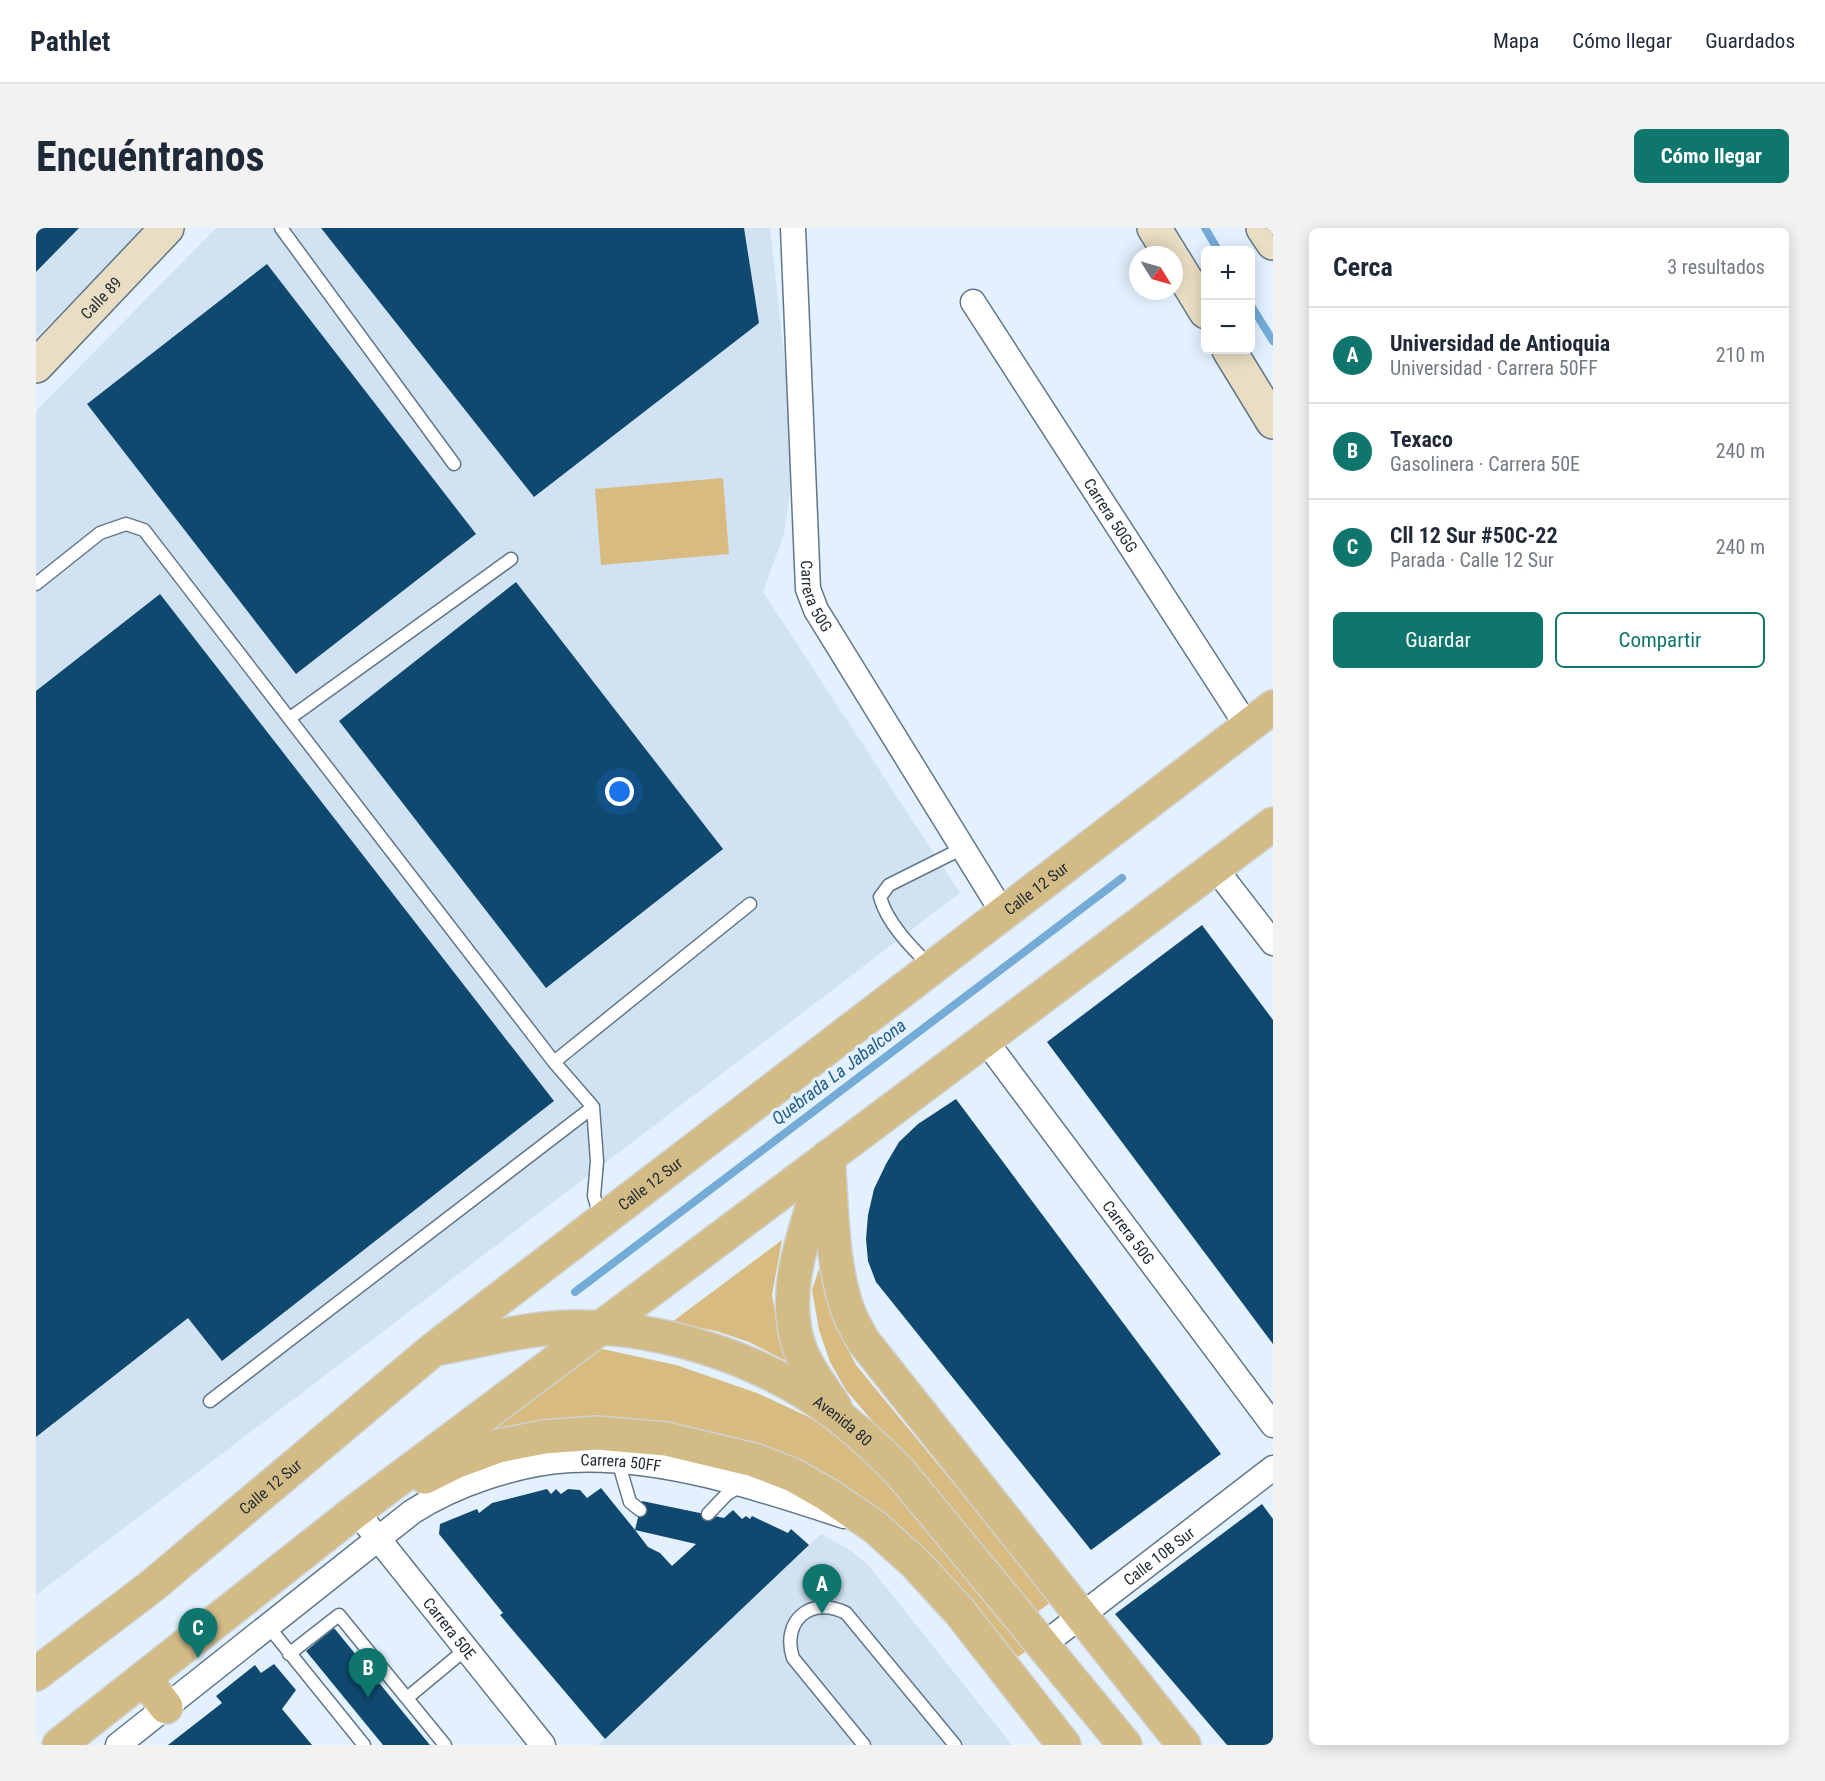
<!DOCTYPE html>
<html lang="es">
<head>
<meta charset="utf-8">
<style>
	body { margin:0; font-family:"Roboto Condensed",sans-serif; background:#f2f2f3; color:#1f2937 }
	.controls { position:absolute; right:18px; top:18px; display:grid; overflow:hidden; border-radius:9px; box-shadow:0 3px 15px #0003 }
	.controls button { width:54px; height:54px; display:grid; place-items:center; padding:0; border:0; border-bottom:2px solid #e0e1e3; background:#fff; color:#1f2937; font:30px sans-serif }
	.compass { position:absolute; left:1093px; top:18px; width:54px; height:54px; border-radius:50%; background:#fff; box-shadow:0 3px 15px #0003; rotate:127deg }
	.you { position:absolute; left:584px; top:564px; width:21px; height:21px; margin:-15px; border:4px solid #fff; border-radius:50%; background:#1a73e8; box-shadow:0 0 0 9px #1a73e833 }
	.badge { display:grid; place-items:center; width:39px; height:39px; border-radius:50%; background:#0f766e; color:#fff; font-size:20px; font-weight:700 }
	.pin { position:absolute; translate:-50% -50px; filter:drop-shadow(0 2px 3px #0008) }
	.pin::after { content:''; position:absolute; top:32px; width:21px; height:18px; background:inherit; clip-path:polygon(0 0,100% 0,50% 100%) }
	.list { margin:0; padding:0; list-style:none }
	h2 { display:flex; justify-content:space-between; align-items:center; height:78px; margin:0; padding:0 24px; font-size:26px }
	h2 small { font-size:20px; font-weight:400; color:#747a83 }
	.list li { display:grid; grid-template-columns:39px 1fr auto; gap:18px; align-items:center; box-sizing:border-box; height:96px; padding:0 24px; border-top:2px solid #e0e1e3 }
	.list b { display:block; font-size:22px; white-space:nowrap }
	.list p { margin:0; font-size:20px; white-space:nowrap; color:#747a83 }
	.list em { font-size:20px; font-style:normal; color:#747a83 }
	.actions { display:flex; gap:12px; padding:18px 24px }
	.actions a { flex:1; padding:14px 0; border:2px solid #0f766e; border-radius:9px; text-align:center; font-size:21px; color:#0f766e }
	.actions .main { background:#0f766e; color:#fff }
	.map { position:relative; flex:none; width:1237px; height:1517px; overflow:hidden; border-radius:9px }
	header { display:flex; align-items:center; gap:36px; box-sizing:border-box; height:84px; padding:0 30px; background:#fff; border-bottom:2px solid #e0e1e3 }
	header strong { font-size:28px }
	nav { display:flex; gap:33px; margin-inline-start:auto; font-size:21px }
	.intro { display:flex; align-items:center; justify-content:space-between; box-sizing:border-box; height:144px; padding:0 36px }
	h1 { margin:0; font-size:42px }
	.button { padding:15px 27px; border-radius:9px; background:#0f766e; color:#fff; font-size:21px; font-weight:700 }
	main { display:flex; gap:36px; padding:0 36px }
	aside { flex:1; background:#fff; border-radius:9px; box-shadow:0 3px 15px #0003 }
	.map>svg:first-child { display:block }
	.built { fill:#d1e2f2 }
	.green { fill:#d8bb80 }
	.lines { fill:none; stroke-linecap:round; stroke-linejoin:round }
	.stream { stroke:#74abd7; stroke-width:8 }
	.building { fill:#0f4970; fill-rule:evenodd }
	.lane-casing { stroke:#617789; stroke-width:15 }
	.street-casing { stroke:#617789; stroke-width:27 }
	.secondary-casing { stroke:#617789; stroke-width:36 }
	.primary-casing { stroke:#cfd1d2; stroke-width:36 }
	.lane { stroke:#fff; stroke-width:12 }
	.street { stroke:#fff; stroke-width:24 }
	.secondary { stroke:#e9ddc3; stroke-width:33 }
	.primary { stroke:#d3bb86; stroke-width:33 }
	.labels { text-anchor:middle; stroke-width:6; stroke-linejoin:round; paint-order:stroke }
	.street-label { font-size:16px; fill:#242d34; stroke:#e3f1fe }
	.water-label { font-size:18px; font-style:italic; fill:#1f5c88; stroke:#e3f1fe }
</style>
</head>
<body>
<header>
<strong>Pathlet</strong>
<nav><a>Mapa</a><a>Cómo llegar</a><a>Guardados</a></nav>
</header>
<div class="intro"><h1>Encuéntranos</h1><a class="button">Cómo llegar</a></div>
<main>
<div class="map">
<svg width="1237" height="1517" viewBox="0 0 1237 1517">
	<rect width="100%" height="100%" fill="#e3f1fe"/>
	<path class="built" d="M0 0H110L0 109Z
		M180 0H734L759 229 748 306 727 364 924 665 0 1367V183Z
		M785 1306 814 1322 834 1339 976 1517H562Z"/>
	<path class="green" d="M687 250 693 326 565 337 559 261Z
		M746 1012 736 1067 742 1101 758 1137 713 1114 680 1103 636 1094Z
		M785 1035 801 1101 820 1137 1015 1374 1000 1385 810 1162 794 1134 783 1102 776 1062Z
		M557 1119 640 1137 721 1165 792 1198 838 1234 995 1420 979 1431 930 1369 657 1201 583 1189 520 1193 466 1200 421 1216Z"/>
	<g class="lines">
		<path class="stream" d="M1169 0 1182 22
			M1214 76 1237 113
			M539 1064 1086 650"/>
	</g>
	<path class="building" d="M0 0H43L0 44Z
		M285 0H708L723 95 498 269Z
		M231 36 440 306 260 446 51 176Z
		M480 354 687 621 510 760 303 493Z
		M124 366 518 873 186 1133 152 1090 0 1209V463Z
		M1166 697 1237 792V1116L1011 814Z
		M920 871 1185 1226 1055 1322 840 1054 832 1033 830 1011 832 987 838 961 850 936 863 914 882 896Z
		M565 1260 599 1302 606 1273 688 1290 697 1282 706 1291 710 1288 714 1291 716 1288 752 1305 755 1301 773 1317 569 1511 464 1387 467 1385 403 1306 404 1296 441 1281 443 1285 456 1275 511 1261 515 1266 520 1261 525 1266 532 1261 544 1262 551 1270ZM599 1302 660 1316 636 1338 624 1325 612 1319Z
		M1226 1276 1237 1291V1517H1191L1079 1386Z
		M298 1400 394 1517H347L270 1423Z
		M238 1436 260 1462 246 1481 276 1517H132L186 1475 180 1468 219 1437 225 1445Z"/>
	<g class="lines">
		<defs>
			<path id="lane" d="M245 0 418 236
				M0 356 64 305 90 296 108 302 518 834 557 879 174 1173
				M254 490 475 331
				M894 738C875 719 851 695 844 669L853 657 927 620
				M518 834 714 676
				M557 879 561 933 558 968 565 991
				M582 1233 594 1274 604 1282
				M672 1286 691 1266 705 1258
				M232 1398 328 1517
				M253 1426 303 1387 409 1517
				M371 1470 430 1421
				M828 1517 757 1430C745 1393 775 1367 810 1385L919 1517"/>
			<g id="street">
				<path id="s1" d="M757 0 772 361 780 382 967 685"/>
				<path id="s2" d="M937 74 1211 498"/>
				<path d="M1179 640 1237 715"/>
				<path id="s3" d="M949 812 1237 1197"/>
				<path id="s4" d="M320 1283 507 1517"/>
				<path id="s5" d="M1007 1417 1237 1240"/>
				<path id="s6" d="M82 1517 376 1284C419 1256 482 1235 534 1232 623 1227 724 1260 808 1288"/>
			</g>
			<g id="secondary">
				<path d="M1118 0 1135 27"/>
				<path d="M1227 0 1237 15"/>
				<path d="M1138 32 1170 84"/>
				<path d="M1193 122 1237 194"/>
				<path id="s7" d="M0 138 131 0"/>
			</g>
			<g id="primary">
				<path d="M792 929C796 979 795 1043 815 1090 819 1098 823 1106 828 1114L1148 1517"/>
				<path d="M787 945C771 1000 745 1058 762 1115 769 1138 786 1159 799 1179"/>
				<path id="s8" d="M404 1120C447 1112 491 1100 535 1099 609 1098 689 1120 754 1156 796 1179 831 1210 864 1244L1089 1517"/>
				<path d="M389 1249 419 1234 462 1218 508 1209 561 1205 630 1211 718 1232 757 1247 792 1267 839 1299 880 1336 924 1384 1028 1517"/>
				<path id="s9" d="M0 1446 116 1358 399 1120 1237 479"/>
				<path d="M108 1450 130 1479"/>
				<path d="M23 1517 320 1283 1237 596"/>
			</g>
		</defs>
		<use href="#lane" class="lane-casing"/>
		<use href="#street" class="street-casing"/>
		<use href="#secondary" class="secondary-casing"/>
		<use href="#primary" class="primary-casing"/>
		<use href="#lane" class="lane"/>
		<use href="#street" class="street"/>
		<use href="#secondary" class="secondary"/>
		<use href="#primary" class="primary"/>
	</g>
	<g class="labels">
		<g class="street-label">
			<text dy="6" stroke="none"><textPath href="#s7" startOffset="94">Calle 89</textPath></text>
			<text dy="6" stroke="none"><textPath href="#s2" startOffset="254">Carrera 50GG</textPath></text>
			<text dy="6" stroke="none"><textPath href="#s1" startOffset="370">Carrera 50G</textPath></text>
			<text dy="6" stroke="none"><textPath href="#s9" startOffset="1272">Calle 12 Sur</textPath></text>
			<text dy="6" stroke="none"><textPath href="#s9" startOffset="786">Calle 12 Sur</textPath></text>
			<text dy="6" stroke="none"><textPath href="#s3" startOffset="240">Carrera 50G</textPath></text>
			<text dy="6" stroke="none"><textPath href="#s8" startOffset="426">Avenida 80</textPath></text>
			<text dy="6" stroke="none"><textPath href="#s6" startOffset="594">Carrera 50FF</textPath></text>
			<text dy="6" stroke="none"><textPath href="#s9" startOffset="300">Calle 12 Sur</textPath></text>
			<text dy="6" stroke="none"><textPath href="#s5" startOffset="146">Calle 10B Sur</textPath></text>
			<text dy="6" stroke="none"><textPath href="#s4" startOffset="150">Carrera 50E</textPath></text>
		</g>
		<g class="water-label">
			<text transform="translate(803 844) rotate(-37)" y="6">Quebrada La Jabalcona</text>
		</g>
	</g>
</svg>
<div class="controls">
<button>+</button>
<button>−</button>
</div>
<svg class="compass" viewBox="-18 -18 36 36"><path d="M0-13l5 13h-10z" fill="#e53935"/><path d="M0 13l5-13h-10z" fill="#747a83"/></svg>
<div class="you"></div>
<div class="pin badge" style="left:786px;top:1386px">A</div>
<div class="pin badge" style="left:332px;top:1470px">B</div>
<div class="pin badge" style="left:162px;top:1430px">C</div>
</div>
<aside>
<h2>Cerca<small>3 resultados</small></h2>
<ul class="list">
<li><span class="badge">A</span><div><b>Universidad de Antioquia</b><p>Universidad · Carrera 50FF</p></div><em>210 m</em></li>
<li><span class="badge">B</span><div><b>Texaco</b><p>Gasolinera · Carrera 50E</p></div><em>240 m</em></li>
<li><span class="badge">C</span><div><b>Cll 12 Sur #50C-22</b><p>Parada · Calle 12 Sur</p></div><em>240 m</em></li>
</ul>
<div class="actions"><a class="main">Guardar</a><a>Compartir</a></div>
</aside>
</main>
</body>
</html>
